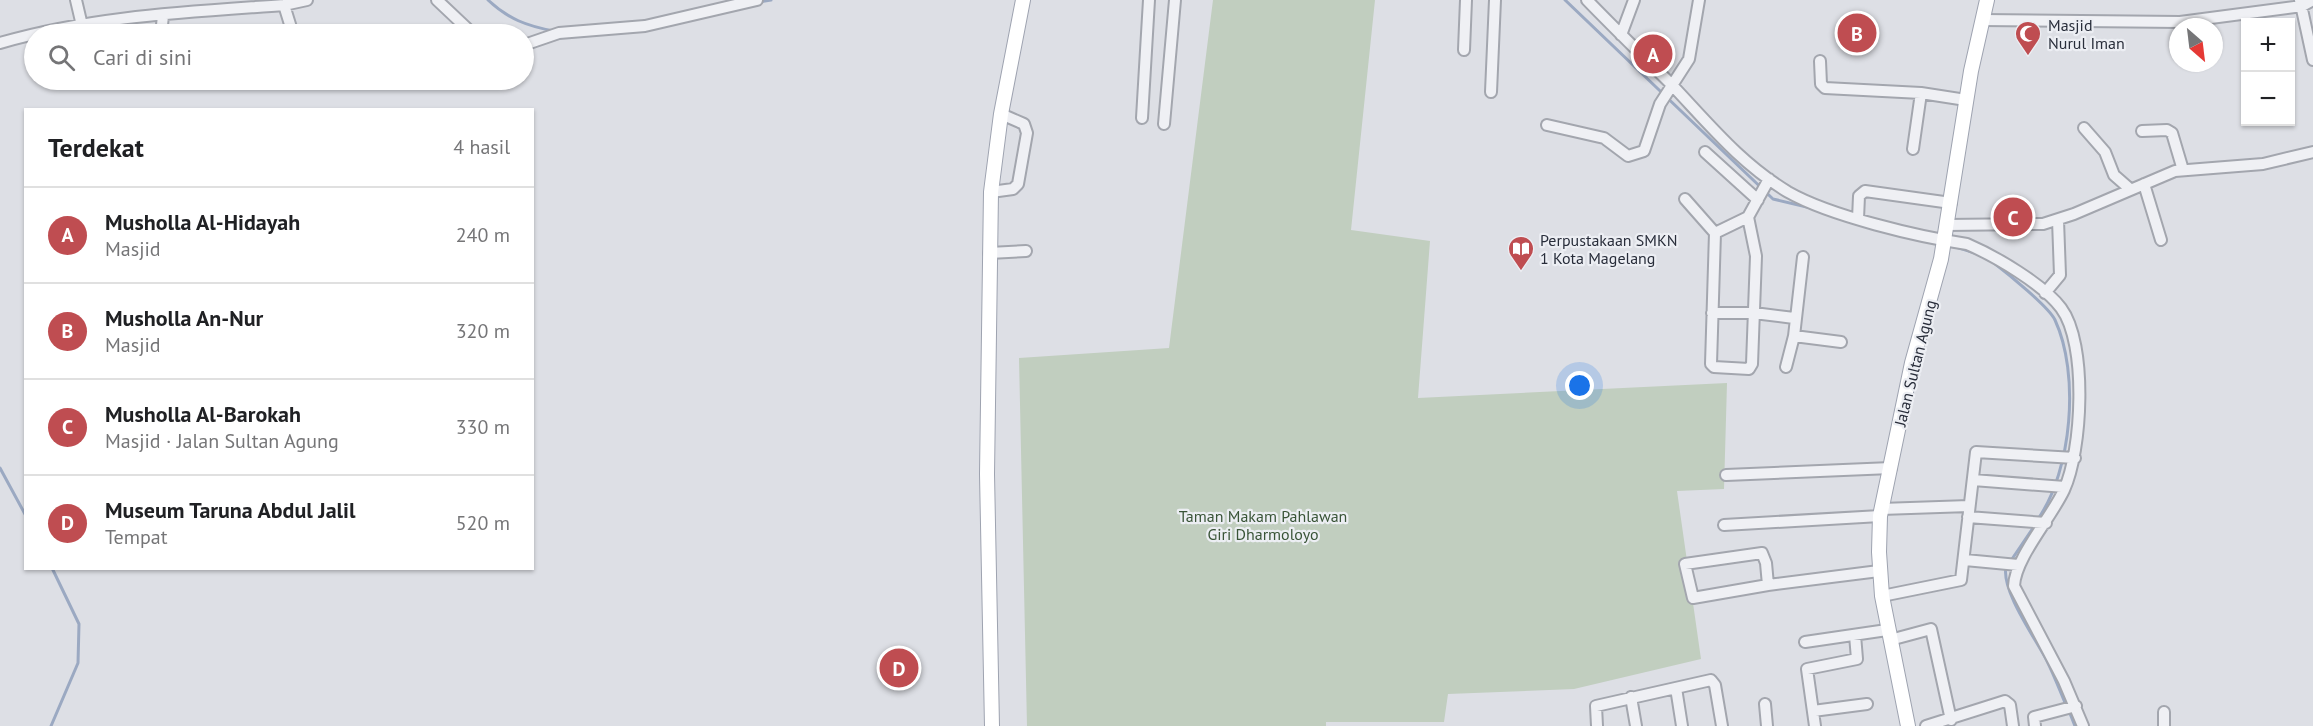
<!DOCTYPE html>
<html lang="id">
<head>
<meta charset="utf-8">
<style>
	body { margin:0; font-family:"PT Sans",sans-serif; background:#f6f6f6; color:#202124 }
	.controls { position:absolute; right:18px; top:18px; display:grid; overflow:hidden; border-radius:0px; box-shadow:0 2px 4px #0004 }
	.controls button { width:54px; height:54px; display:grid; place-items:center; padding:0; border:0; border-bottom:2px solid #e0e0e0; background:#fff; color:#202124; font:30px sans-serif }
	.compass { position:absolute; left:2169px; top:18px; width:54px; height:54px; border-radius:50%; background:#fff; box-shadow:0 2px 4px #0004; rotate:152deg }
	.you { position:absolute; left:1580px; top:386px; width:21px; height:21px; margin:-15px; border:4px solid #fff; border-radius:50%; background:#1a73e8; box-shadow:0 0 0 9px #1a73e833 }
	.badge { display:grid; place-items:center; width:39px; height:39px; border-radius:50%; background:#bf4d51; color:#fff; font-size:20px; font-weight:700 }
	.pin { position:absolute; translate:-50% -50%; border:3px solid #fff; box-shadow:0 2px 6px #0006 }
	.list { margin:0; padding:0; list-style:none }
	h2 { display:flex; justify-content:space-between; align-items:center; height:78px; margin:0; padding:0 24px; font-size:26px }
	h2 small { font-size:20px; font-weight:400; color:#757577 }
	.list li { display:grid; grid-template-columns:39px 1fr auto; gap:18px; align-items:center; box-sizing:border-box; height:96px; padding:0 24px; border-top:2px solid #e0e0e0 }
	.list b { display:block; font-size:22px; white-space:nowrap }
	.list p { margin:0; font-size:20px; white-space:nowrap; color:#757577 }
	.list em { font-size:20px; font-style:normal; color:#757577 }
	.icon { flex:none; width:33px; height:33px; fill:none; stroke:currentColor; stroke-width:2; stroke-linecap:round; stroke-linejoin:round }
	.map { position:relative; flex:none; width:2313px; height:726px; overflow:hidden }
	.search { position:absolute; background:#fff; box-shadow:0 2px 4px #0004; left:24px; top:24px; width:510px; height:66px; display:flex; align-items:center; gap:15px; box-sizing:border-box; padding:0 21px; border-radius:33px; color:#757577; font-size:22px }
	.panel { position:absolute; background:#fff; box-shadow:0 2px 4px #0004; left:24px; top:108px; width:510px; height:462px; border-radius:0px }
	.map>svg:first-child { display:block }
	.green { fill:#c1cebf }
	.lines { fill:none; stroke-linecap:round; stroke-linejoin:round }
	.stream { stroke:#9ba9c2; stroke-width:3 }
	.minor-casing { stroke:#a3a6ae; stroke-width:14 }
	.major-casing { stroke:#9ea3b0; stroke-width:16 }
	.minor { stroke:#eff0f4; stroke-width:10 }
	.major { stroke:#fff; stroke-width:14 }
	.labels { text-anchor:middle; stroke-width:4.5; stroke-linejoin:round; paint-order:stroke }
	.poi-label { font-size:16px; fill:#282d3a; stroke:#eceef3; text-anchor:start }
	.street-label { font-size:16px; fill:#282d3a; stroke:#eceef3 }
	.park-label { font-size:16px; fill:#395437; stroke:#eceef3 }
</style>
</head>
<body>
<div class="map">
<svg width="2313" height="726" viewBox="0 0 2313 726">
	<rect width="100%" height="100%" fill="#dddfe5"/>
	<path class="green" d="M1213 0H1375L1351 230 1430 241 1418 398 1727 383 1724 489 1677 491 1701 659 1574 689 1448 694 1444 722H1326V726H1027L1019 358 1169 348Z"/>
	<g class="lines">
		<path class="stream" d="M488 0C508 19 527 26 554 31
			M1565 0 1773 199 1811 208
			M758 2 771 0
			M1953 246 1975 253
			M1994 263C2007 273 2049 307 2055 320 2080 374 2072 470 2038 519
			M0 468 26 516
			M2010 562 2035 525
			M2006 567C2001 591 2036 639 2047 661 2054 675 2060 691 2066 705
			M2069 711 2075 726
			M51 726 78 663 79 624 52 568"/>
		<defs>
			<path id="minor" d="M76 0 84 34
				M437 0 473 34
				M1587 0C1615 29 1643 56 1671 84 1709 124 1740 163 1788 192 1830 216 1919 237 1967 244 1995 256 2043 284 2061 308 2088 344 2082 451 2064 490 2051 518 2015 558 2014 586L2064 681 2083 726
				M2300 0 2313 60
				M284 5 293 34
				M1982 20 2180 22 2302 6 2313 0
				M161 34 163 16
				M1621 35 1634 0
				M0 43C93 16 188 12 284 5L307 0
				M524 45 559 33 645 26 757 0
				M1464 50 1466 0
				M1820 61 1821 84 1825 88 1921 93 1966 100
				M94 80V82
				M1491 92 1495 0
				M1142 118 1149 0
				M1164 124 1175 0
				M1547 125 1604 138 1628 156 1644 151 1660 104 1689 59 1699 0
				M2084 128 2105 152 2114 175 2130 189
				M2142 131 2167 130 2172 133 2183 170
				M1913 149 1921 93
				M1705 152 1758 200
				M2144 184 2161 240
				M991 192 1013 189 1018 184 1027 133 1024 124 1001 114
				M1685 199 1715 233
				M1748 217 1715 233 1711 364 1714 367 1749 369 1752 364 1756 256 1748 217 1769 179
				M1858 219 1859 196 1865 191 1951 203
				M1946 225 2043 224 2074 214 2175 171 2263 164 2313 152
				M989 253 1026 251
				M2045 293 2060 275 2058 220
				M1712 313H1754L1794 318
				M1794 336 1841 342
				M1786 367 1794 336 1803 257
				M1726 475 1891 468
				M1973 480 2065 487
				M1881 509 1969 506
				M1968 517 2046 523
				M1724 525 1880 516
				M1965 560 2018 565
				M1768 585 1693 598 1685 564 1762 553 1766 563 1768 585 1879 571
				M1882 596 1961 580 1976 452 2075 458
				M1890 640 1931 629 1951 720
				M1805 642 1887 630
				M1676 688 1682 726
				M1631 697 1636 726
				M1765 704 1767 726
				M1813 711 1867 704
				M2164 712V726
				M1597 726 1596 706 1711 680 1715 685 1722 726
				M1815 726 1807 669 1857 659 1855 635
				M1926 726 2005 701 2010 705 2013 726
				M2035 726 2034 717 2076 706"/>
			<path id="major" d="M992 726 987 474 991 192 1001 114 1023 0
				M1908 726 1882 596 1879 552 1880 516 1912 363 1941 259 1971 71 1987 0"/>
		</defs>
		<use href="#minor" class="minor-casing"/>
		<use href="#major" class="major-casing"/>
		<use href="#minor" class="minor"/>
		<use href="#major" class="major"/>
	</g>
	<defs>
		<symbol id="mosque-pin" viewBox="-11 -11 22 30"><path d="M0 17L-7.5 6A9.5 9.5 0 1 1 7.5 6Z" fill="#bf4d51" stroke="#eceef3"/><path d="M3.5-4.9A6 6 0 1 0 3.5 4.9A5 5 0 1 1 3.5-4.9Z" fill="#fff"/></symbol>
		<symbol id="library-pin" viewBox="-11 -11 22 30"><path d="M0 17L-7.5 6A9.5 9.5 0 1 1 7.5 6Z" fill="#bf4d51" stroke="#eceef3"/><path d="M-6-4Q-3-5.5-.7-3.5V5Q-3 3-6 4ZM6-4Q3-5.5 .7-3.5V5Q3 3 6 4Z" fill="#fff"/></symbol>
	</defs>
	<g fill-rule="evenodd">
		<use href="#mosque-pin" x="2013" y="19" width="30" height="40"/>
		<use href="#library-pin" x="1506" y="234" width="30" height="40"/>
	</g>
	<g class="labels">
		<g class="poi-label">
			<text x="2048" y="31">Masjid<tspan x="2048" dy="18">Nurul Iman</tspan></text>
			<text x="1540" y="246">Perpustakaan SMKN<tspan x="1540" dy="18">1 Kota Magelang</tspan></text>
		</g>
		<g class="street-label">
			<text transform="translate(1915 363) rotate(-76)" y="6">Jalan Sultan Agung</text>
		</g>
		<g class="park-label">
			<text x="1263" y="522">Taman Makam Pahlawan<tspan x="1263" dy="18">Giri Dharmoloyo</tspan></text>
		</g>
	</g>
</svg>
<div class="controls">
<button>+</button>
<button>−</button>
</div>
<svg class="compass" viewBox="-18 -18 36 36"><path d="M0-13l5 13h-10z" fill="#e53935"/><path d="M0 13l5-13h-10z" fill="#757577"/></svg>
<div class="you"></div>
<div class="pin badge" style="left:1653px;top:54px">A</div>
<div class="pin badge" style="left:1857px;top:33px">B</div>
<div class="pin badge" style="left:2013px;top:217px">C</div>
<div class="pin badge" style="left:899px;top:668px">D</div>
<div class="search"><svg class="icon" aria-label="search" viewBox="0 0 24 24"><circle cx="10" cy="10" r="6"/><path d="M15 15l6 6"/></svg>Cari di sini</div>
<section class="panel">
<h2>Terdekat<small>4 hasil</small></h2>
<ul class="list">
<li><span class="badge">A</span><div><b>Musholla Al-Hidayah</b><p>Masjid</p></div><em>240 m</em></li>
<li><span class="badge">B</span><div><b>Musholla An-Nur</b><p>Masjid</p></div><em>320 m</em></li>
<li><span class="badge">C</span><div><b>Musholla Al-Barokah</b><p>Masjid · Jalan Sultan Agung</p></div><em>330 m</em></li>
<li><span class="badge">D</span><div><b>Museum Taruna Abdul Jalil</b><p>Tempat</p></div><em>520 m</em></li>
</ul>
</section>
</div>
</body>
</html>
